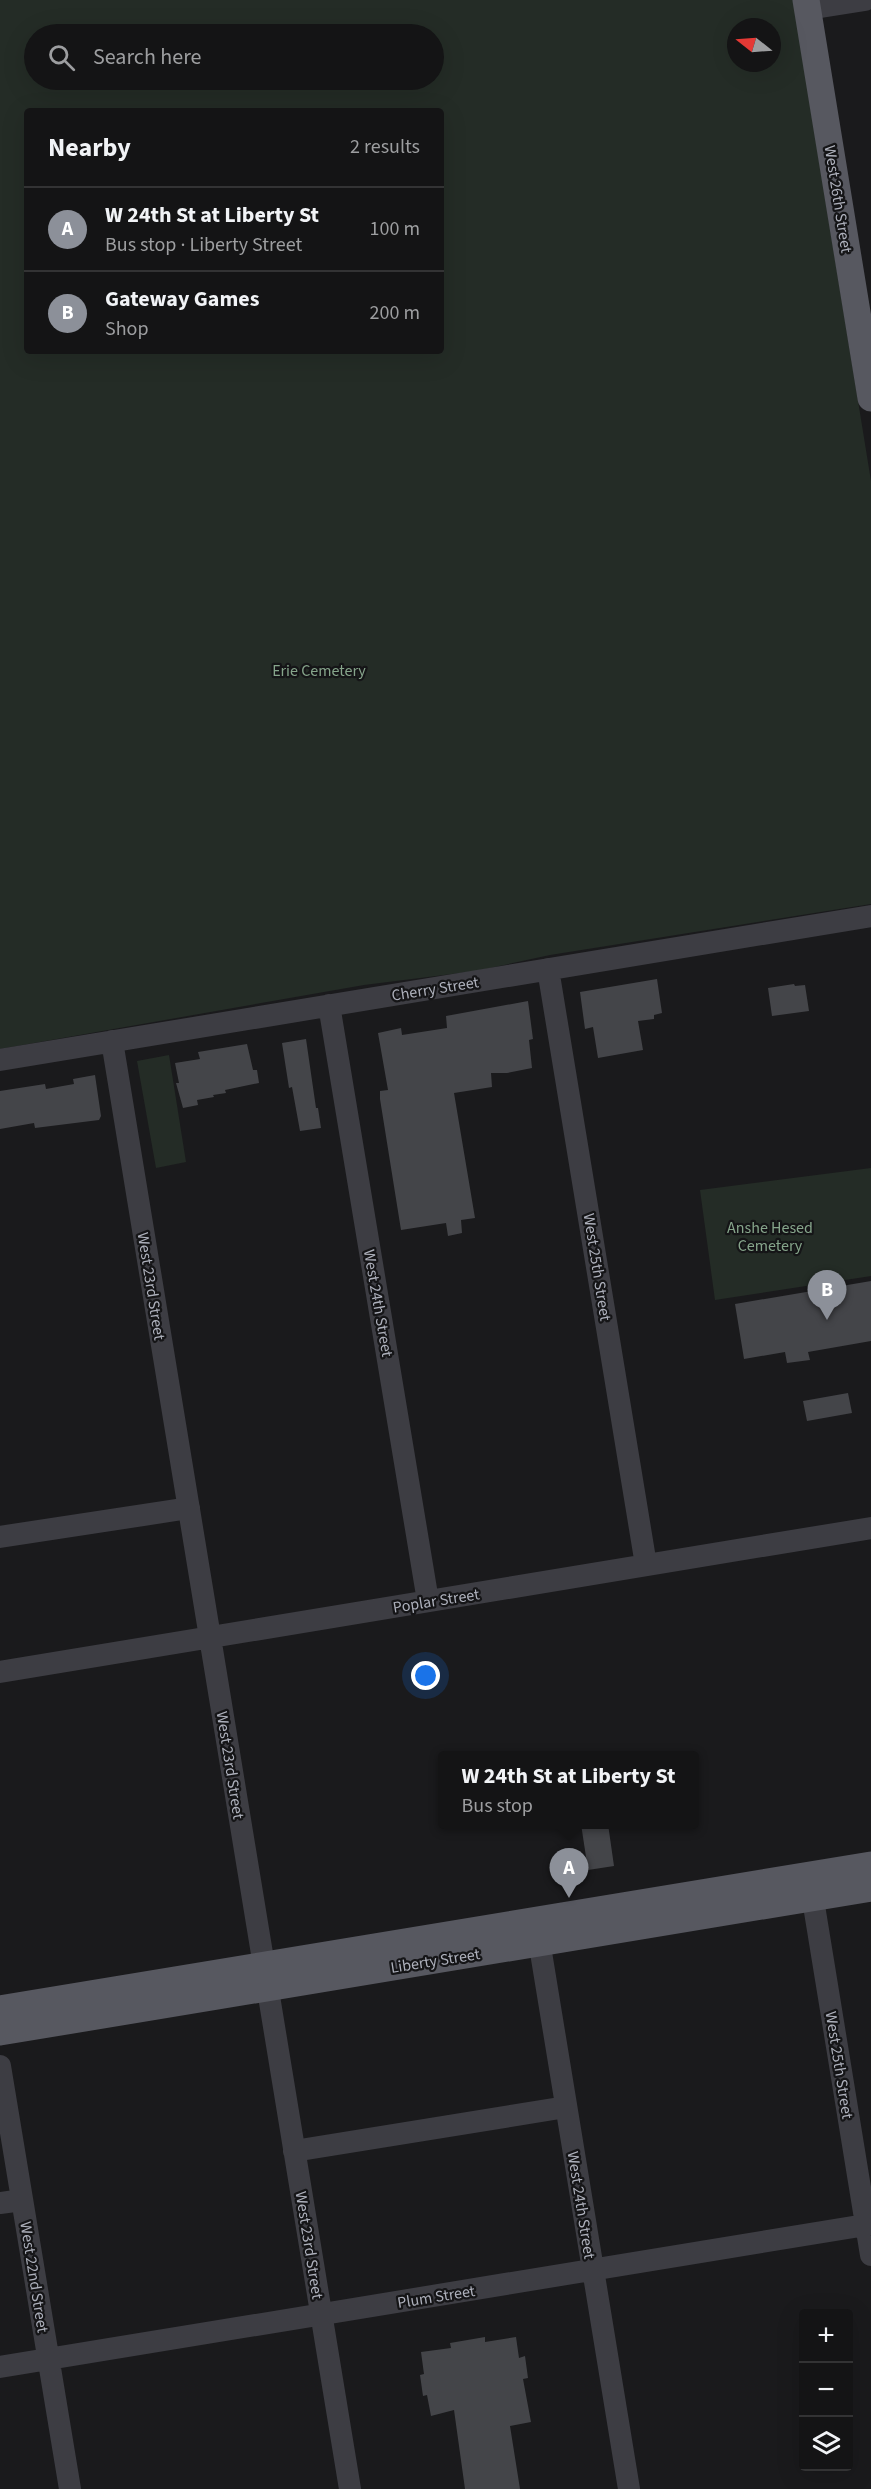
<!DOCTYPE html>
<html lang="en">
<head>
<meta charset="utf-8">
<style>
	body { margin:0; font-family:"Source Sans 3",sans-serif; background:#1d1d1e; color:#f1f3f6 }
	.controls { position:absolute; right:18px; bottom:18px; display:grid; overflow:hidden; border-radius:6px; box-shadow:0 6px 24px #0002 }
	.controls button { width:54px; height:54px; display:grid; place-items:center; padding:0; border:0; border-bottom:2px solid #333334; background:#141415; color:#f1f3f6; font:30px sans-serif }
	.compass { position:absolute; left:727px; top:18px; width:54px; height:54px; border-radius:50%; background:#141415; box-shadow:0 6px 24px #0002; rotate:287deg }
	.you { position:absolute; left:426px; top:1676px; width:21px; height:21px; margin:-15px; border:4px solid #fff; border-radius:50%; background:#1a73e8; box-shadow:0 0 0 9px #1a73e833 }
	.badge { display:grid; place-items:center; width:39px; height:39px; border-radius:50%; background:#8c9099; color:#fff; font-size:20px; font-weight:700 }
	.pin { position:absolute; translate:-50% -50px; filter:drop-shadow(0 2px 3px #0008) }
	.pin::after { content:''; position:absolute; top:32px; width:21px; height:18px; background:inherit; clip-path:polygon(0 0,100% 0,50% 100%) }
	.popup { position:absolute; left:438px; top:1751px; width:261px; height:78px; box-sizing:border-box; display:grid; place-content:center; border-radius:6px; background:#141415; filter:drop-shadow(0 2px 4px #0005); font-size:20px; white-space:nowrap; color:#9d9ea0 }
	.popup b { font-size:22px; color:#f1f3f6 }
	.popup::after { content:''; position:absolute; left:50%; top:100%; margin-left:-12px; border:12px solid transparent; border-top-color:#141415 }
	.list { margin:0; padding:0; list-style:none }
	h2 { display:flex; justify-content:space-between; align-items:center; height:78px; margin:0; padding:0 24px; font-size:26px }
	h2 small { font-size:20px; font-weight:400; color:#9d9ea0 }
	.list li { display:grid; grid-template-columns:39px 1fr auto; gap:18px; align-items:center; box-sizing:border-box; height:84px; padding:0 24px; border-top:2px solid #333334 }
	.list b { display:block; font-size:22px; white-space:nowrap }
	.list p { margin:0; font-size:20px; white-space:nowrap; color:#9d9ea0 }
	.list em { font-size:20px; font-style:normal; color:#9d9ea0 }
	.icon { flex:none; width:33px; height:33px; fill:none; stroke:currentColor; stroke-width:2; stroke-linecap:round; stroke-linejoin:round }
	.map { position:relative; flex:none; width:871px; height:2489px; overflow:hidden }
	.search { position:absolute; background:#141415; box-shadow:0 6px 24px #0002; left:24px; top:24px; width:420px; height:66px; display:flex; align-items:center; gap:15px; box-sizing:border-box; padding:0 21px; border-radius:33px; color:#9d9ea0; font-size:22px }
	.panel { position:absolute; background:#141415; box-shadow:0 6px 24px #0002; left:24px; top:108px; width:420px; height:246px; border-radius:6px }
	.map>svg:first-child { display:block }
	.green { fill:#242c26; fill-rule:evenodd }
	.building { fill:#444549 }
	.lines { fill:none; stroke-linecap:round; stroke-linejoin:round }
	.minor { stroke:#3d3d43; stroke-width:22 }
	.major { stroke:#575860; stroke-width:27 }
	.labels { text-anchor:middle; stroke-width:4.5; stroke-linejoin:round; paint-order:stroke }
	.street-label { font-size:16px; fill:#adb0bb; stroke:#151517 }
	.park-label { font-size:16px; fill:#86a58b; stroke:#151517 }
</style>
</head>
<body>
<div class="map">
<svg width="871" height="2489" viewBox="0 0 871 2489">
	<rect width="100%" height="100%" fill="#1a1a1c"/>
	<path class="green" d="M0 0H793L871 481V904L550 955 476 971 364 985 0 1049ZM736 27H772V63H736ZM34 34H434V80H34ZM27 111H441V351H27Z
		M169 1055 186 1162 156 1168 137 1061Z
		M871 1168V1276L715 1300 700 1190Z"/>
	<path class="building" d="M657 979 662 1013 654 1015V1019L638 1021 643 1050 598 1058 593 1027 585 1029 580 992Z
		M794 984 795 986 805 985 809 1011 772 1016 768 988Z
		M528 1001 533 1039 529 1040 532 1068 507 1073H491L492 1087 454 1093 475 1218 461 1220 462 1233 448 1236 446 1223 401 1230 380 1099V1091L388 1090 378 1033 401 1028 402 1035 447 1028 446 1016Z
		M306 1039 316 1108H318L321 1128 300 1131 292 1087 289 1088 282 1043Z
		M247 1044 253 1070H257L259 1083 225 1090 226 1093 213 1095 214 1097 197 1100 198 1105 183 1108 176 1083H179L175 1063 200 1059 198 1052Z
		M95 1075 101 1116 99 1120 35 1128 34 1123 0 1129V1091L45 1084 46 1089 74 1084 73 1079Z
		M871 1281V1341L808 1352 810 1360 787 1363 785 1352 744 1359 735 1304Z
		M848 1393 852 1413 807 1421 803 1401Z
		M581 1824H608L614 1866 588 1870Z
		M485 2337V2342L516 2337 519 2358 525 2356 528 2378 523 2379 531 2422 510 2426 520 2489H465L454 2410 431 2416 427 2395 423 2396 420 2375 424 2374 421 2352 451 2348 450 2343Z"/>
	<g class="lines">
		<path class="minor" d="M808 9 865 0
			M548 969 646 1565
			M329 1005 428 1601
			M112 1041 350 2489
			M0 1060 871 916
			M0 1537 189 1508
			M0 1672 871 1528
			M810 1881 871 2255
			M537 1928 629 2489
			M0 2066 70 2489
			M294 2151 566 2107
			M0 2203 22 2200
			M0 2367 871 2224"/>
		<path class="major" d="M806 0 871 398
			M0 2009 871 1865
			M0 2032 871 1888"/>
	</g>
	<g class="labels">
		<g class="street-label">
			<text transform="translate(839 199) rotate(81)" y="6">West 26th Street</text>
			<text transform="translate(435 988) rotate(-9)" y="6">Cherry Street</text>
			<text transform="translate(598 1267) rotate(81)" y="6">West 25th Street</text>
			<text transform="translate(152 1286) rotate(81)" y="6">West 23rd Street</text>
			<text transform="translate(379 1303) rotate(80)" y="6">West 24th Street</text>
			<text transform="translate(436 1600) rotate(-9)" y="6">Poplar Street</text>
			<text transform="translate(231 1765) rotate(81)" y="6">West 23rd Street</text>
			<text transform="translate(435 1960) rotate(-9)" y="6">Liberty Street</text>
			<text transform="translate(840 2065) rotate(81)" y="6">West 25th Street</text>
			<text transform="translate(582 2205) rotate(81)" y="6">West 24th Street</text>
			<text transform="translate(310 2245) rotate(81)" y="6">West 23rd Street</text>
			<text transform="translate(35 2277) rotate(81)" y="6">West 22nd Street</text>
			<text transform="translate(436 2296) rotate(-9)" y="6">Plum Street</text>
		</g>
		<g class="park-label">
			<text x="319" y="676">Erie Cemetery</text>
			<text x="770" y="1233">Anshe Hesed<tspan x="770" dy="18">Cemetery</tspan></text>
		</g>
	</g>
</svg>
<div class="controls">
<button>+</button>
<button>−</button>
<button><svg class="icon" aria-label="layers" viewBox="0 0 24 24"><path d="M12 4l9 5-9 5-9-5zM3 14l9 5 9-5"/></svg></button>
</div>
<svg class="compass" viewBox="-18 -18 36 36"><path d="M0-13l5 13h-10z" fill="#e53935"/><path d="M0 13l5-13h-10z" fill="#9d9ea0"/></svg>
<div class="you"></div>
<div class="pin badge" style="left:569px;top:1898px">A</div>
<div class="popup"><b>W 24th St at Liberty St</b>Bus stop</div>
<div class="pin badge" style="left:827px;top:1320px">B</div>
<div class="search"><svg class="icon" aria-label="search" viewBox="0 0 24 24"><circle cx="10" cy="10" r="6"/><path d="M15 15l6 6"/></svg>Search here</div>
<section class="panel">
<h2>Nearby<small>2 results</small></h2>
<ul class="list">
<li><span class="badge">A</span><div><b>W 24th St at Liberty St</b><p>Bus stop · Liberty Street</p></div><em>100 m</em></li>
<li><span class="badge">B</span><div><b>Gateway Games</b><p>Shop</p></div><em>200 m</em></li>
</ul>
</section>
</div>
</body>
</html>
